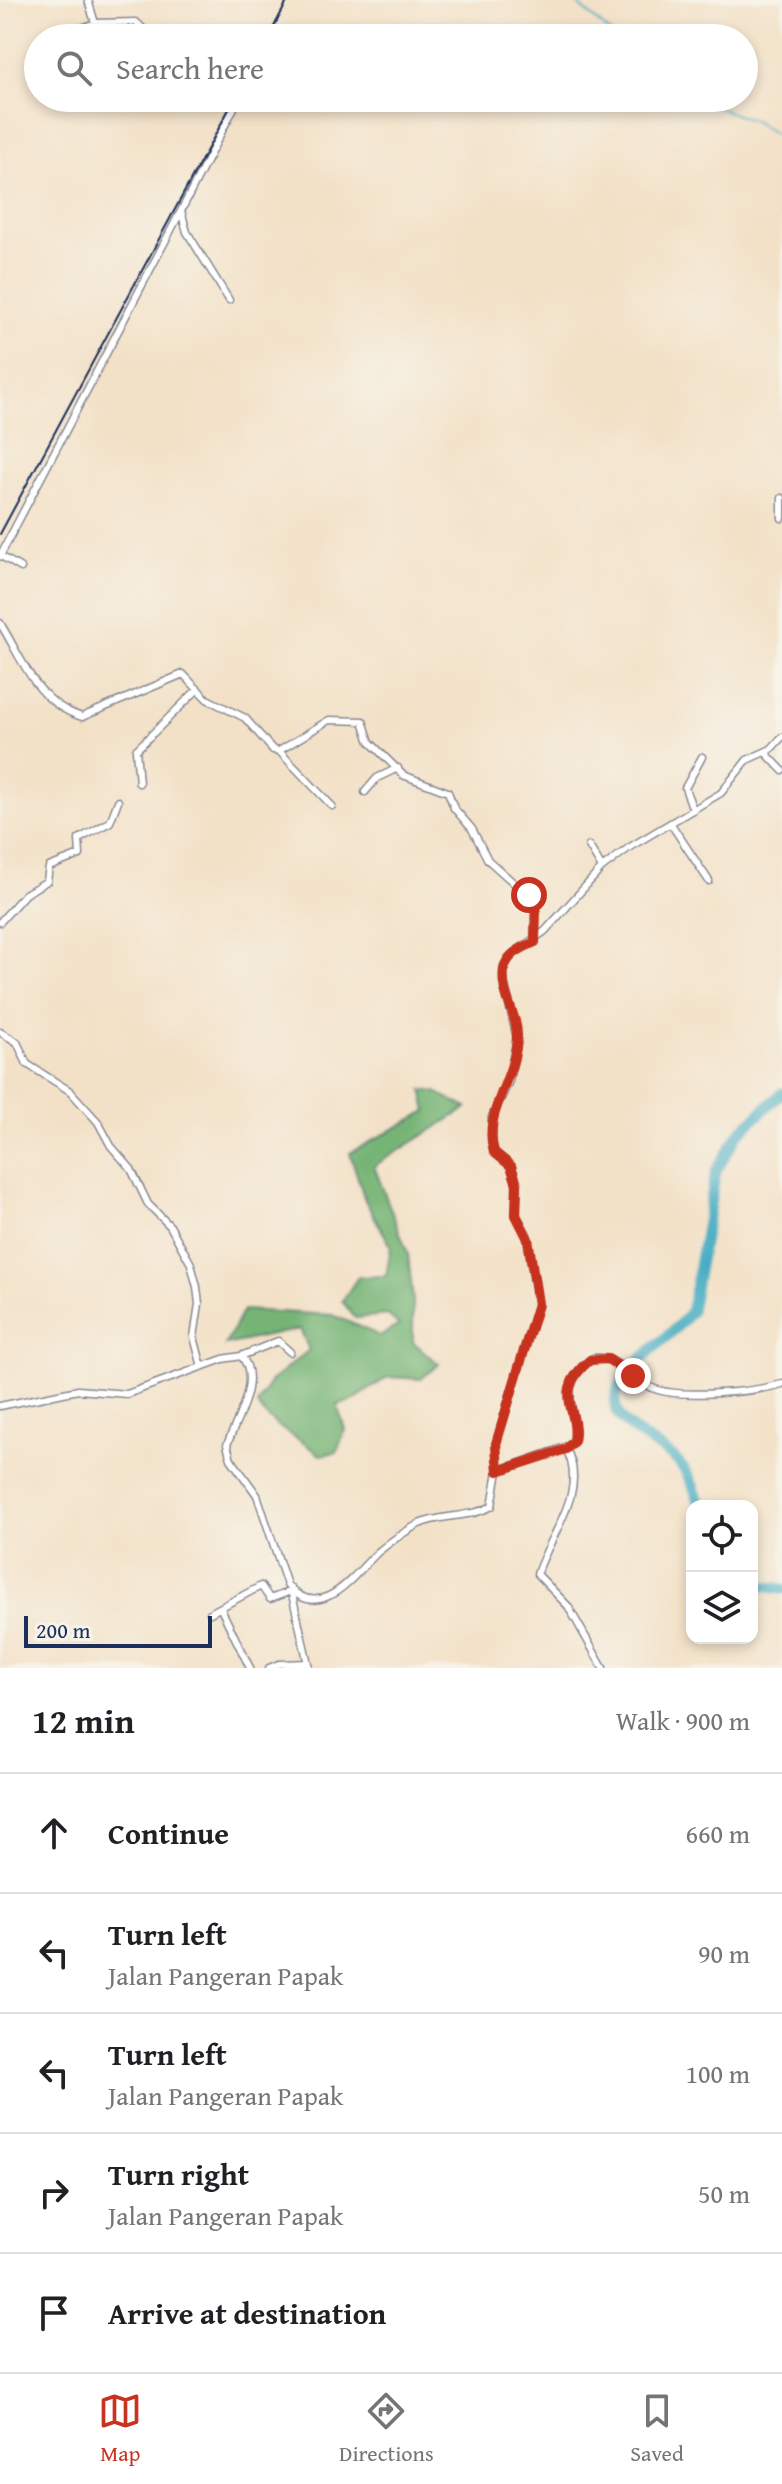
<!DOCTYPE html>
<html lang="en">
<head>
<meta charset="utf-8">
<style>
	body { margin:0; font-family:"Gentium Book Plus",serif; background:#f6f6f6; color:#202124 }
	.controls { position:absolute; right:24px; bottom:24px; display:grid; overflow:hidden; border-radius:16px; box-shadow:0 4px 12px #0003 }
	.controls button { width:72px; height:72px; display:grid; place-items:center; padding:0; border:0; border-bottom:2px solid #e0e0e0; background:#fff; color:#202124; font:40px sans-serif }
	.scale { position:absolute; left:24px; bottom:20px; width:188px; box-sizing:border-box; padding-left:8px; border:4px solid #1b2f5e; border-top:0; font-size:22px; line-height:28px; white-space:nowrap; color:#1b2f5e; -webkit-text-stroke:6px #f7f3e8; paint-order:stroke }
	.stop { position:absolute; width:24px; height:24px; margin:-18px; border:6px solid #c8321e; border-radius:50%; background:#fff }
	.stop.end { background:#c8321e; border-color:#fff; box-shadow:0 2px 8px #0008 }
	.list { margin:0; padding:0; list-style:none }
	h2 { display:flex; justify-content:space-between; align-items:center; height:104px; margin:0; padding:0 32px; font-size:34px }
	h2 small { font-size:26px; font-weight:400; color:#757577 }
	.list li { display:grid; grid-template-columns:52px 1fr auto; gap:24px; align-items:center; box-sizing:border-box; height:120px; padding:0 32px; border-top:2px solid #e0e0e0 }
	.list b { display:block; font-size:30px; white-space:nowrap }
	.list p { margin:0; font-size:26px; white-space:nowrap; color:#757577 }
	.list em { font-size:26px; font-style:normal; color:#757577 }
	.icon { flex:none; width:44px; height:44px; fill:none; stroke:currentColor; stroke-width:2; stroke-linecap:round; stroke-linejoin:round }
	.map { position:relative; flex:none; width:782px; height:1668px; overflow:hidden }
	.search { position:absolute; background:#fff; box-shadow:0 4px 12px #0003; left:24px; right:24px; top:24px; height:88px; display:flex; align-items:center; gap:20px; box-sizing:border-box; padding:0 28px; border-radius:44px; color:#757577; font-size:30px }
	.sheet { height:704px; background:#fff }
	nav { display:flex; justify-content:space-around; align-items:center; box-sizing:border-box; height:112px; border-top:2px solid #e0e0e0; background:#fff; font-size:22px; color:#757577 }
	nav a { display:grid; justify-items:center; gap:4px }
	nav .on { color:#c8321e }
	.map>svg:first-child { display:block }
	.forest { fill:#75b475; stroke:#48726a; stroke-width:2 }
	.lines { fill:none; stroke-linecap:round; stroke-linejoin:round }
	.stream { stroke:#43acc3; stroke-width:2 }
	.river { stroke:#43acc3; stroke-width:11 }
	.street-casing { stroke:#878892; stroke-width:9 }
	.street { stroke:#fff; stroke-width:6 }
	.rail { stroke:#1b2f5e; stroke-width:2 }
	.route { stroke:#c8321e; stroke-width:10 }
</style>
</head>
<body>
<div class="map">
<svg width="782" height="1668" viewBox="0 0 782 1668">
	<rect width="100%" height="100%" fill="#f7f3e8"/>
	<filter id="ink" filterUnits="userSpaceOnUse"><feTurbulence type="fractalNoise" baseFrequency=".0125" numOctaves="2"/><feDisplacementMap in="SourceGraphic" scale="16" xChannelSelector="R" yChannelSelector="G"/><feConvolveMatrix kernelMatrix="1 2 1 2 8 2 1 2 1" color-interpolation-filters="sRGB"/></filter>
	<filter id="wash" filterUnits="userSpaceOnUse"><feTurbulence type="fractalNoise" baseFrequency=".006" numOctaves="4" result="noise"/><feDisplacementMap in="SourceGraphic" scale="32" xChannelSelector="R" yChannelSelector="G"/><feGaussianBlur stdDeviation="1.8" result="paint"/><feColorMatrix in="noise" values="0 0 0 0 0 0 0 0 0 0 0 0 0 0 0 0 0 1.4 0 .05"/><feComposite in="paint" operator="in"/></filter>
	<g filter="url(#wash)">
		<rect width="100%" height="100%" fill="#f3e1c7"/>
		<path class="forest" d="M422 1090 436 1092 467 1108 374 1166 408 1254 413 1300V1342L439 1364 421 1379 388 1377 351 1402 337 1405 345 1430 337 1452 320 1455C298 1436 273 1429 257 1405L270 1382 309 1350 300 1329 225 1345 243 1310 333 1315 380 1336 399 1325 388 1315 355 1318 342 1301 358 1277 386 1276 391 1246 365 1200 350 1153 427 1111Z"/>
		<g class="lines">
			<path class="stream" d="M573 0 616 38
				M690 98 754 121 782 138"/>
			<path class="river" d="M701 1506C694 1487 689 1472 674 1458 652 1438 596 1422 622 1382 641 1353 671 1338 691 1311L716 1171 739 1133 782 1093
				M752 1584 782 1589"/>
		</g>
	</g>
	<g filter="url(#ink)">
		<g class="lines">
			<defs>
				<path id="street" d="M88 0 95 23
					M46 33 72 32 95 23 136 22 153 38
					M229 300 187 232 181 211 239 98
					M782 498V518
					M0 556 181 211
					M1 556 21 568
					M0 623C23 660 36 703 82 717L183 674 207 699 245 718 273 750 279 751 329 720 363 721 370 742 403 775 448 792 454 808 472 829 488 860 535 902V942
					M279 751 332 806
					M765 752 782 770
					M139 783 136 750 198 689
					M365 792 377 778 398 768
					M693 810 685 788 702 757
					M671 824 709 881
					M589 846 602 868
					M0 922 25 894 47 881 49 867 80 855 79 839 110 822 118 801
					M0 1032 17 1042 27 1064 70 1091 98 1122 111 1146 131 1169 148 1204 170 1226 191 1264 197 1287 199 1304 194 1337 202 1367
					M241 1356 278 1341 290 1352
					M0 1406 78 1390 127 1394 223 1359 241 1356C262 1379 236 1420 227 1445L231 1459 257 1495 287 1585C321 1625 355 1573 378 1552 391 1541 404 1532 419 1524 442 1514 471 1518 492 1506L498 1471 571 1445C587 1422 547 1390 593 1358 618 1354 635 1384 658 1390 685 1398 754 1392 782 1384
					M566 1449C589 1491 550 1534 537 1574L568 1606 603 1668
					M498 1471 496 1444 538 1304 527 1235 516 1215 517 1184 511 1166 494 1152 492 1142V1117L509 1081 517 1038 504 982V966L513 954 545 931 602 868 630 847 721 793 747 760 771 749 782 737
					M291 1590 309 1668
					M221 1609 250 1668
					M210 1613 261 1586 270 1599 291 1591
					M269 1668 279 1664 308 1663"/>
			</defs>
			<use href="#street" class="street-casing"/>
			<use href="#street" class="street"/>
			<path class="rail" d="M268 38 288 0
				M0 534 235 98"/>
		</g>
	</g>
	<g class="lines" filter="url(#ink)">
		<path class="route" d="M529 895 536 909 535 942C522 948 506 954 504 970 500 993 518 1015 517 1037 516 1078 482 1113 494 1152L511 1166 517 1184 516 1215 528 1239 538 1304 496 1444 498 1471 566 1449 574 1441C580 1410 551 1392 590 1360L608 1359 633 1376"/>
	</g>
</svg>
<div class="controls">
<button><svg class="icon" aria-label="locate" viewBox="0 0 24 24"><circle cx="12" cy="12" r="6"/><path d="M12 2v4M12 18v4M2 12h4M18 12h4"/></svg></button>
<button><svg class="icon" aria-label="layers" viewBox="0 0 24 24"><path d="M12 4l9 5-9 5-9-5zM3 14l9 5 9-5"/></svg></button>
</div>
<div class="scale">200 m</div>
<div class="stop" style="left:529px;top:895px"></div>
<div class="stop end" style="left:633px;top:1376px"></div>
<div class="search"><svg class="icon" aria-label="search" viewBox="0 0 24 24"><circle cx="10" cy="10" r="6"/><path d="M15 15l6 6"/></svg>Search here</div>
</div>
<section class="sheet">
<h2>12 min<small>Walk · 900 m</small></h2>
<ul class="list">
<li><svg class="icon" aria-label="ahead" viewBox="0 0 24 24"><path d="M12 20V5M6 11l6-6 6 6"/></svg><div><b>Continue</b></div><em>660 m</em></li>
<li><svg class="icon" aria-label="left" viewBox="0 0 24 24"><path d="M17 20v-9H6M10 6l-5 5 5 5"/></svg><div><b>Turn left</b><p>Jalan Pangeran Papak</p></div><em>90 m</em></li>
<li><svg class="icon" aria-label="left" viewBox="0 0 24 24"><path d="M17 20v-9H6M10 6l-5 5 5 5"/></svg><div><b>Turn left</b><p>Jalan Pangeran Papak</p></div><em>100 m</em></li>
<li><svg class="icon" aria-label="right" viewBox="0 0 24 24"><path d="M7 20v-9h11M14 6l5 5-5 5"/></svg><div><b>Turn right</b><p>Jalan Pangeran Papak</p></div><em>50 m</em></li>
<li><svg class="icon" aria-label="arrive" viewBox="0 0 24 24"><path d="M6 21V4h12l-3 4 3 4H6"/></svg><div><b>Arrive at destination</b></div></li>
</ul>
</section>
<nav>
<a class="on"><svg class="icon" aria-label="map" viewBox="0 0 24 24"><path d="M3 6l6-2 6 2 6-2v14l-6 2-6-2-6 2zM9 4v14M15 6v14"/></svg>Map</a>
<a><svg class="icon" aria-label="directions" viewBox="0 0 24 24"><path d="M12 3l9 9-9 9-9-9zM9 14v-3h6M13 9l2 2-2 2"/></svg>Directions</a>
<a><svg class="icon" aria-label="saved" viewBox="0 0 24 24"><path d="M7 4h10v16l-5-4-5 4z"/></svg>Saved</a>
</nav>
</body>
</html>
